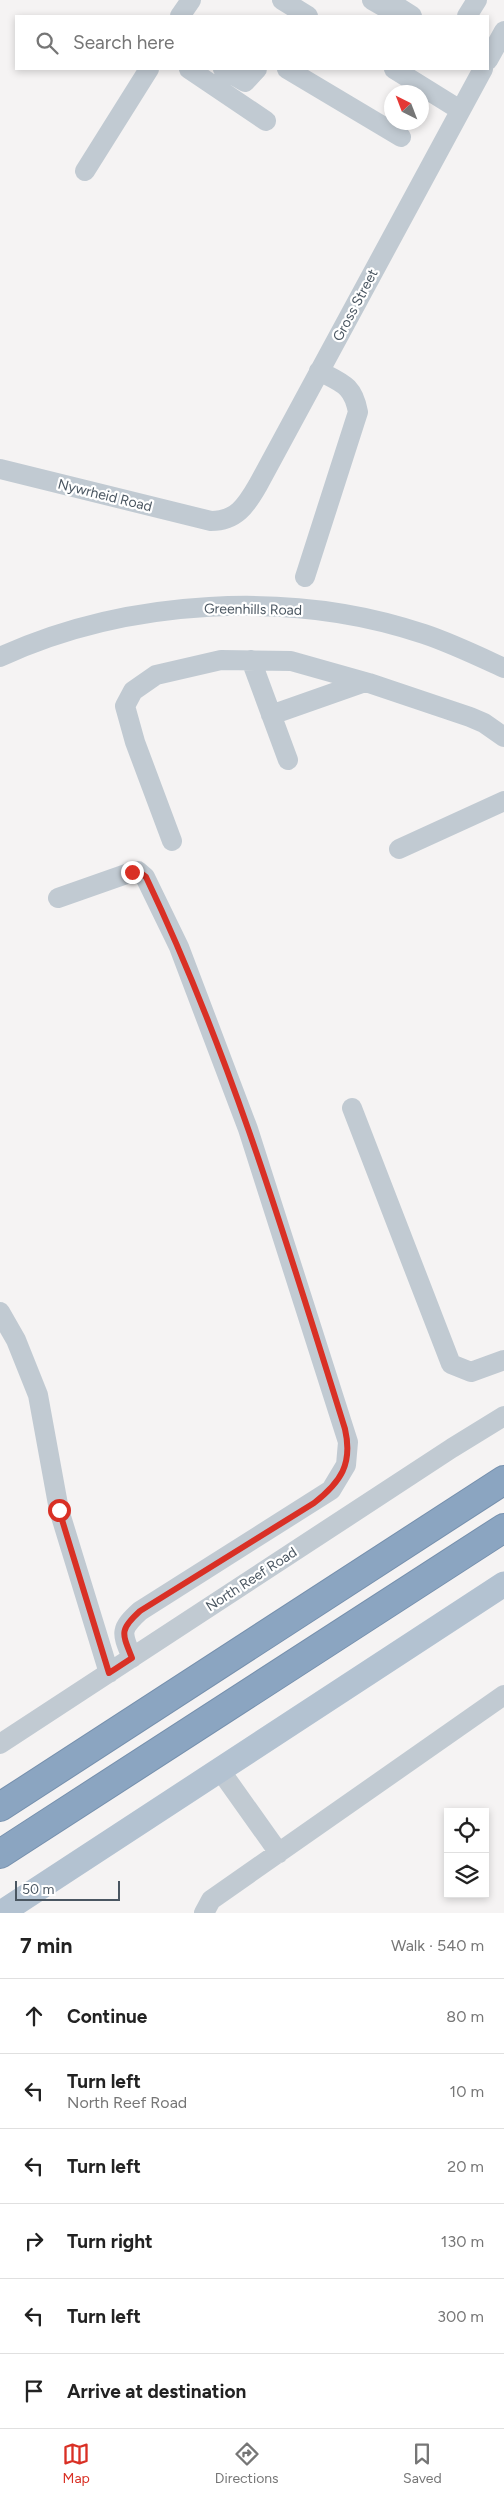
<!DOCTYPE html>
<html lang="en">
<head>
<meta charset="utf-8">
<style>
	body { margin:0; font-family:Figtree,sans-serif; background:#f2f2f2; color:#222 }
	.controls { position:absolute; right:15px; bottom:15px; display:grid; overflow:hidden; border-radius:0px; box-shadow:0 2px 8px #0003 }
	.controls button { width:45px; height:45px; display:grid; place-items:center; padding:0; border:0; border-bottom:1px solid #e0e0e0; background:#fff; color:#222; font:25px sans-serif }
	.compass { position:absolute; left:384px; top:85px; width:45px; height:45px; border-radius:50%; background:#fff; box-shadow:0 2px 8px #0003; rotate:318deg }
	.scale { position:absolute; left:15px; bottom:12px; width:105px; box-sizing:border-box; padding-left:5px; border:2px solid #4a5661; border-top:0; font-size:14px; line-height:18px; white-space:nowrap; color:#4a5661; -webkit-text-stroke:4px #fff; paint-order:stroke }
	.stop { position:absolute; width:15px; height:15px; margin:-11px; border:4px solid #d93025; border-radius:50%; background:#fff }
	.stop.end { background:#d93025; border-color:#fff; box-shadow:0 1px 5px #0008 }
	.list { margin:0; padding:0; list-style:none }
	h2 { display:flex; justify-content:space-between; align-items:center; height:65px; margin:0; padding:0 20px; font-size:21px }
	h2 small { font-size:16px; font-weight:400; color:#767676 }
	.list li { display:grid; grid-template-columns:32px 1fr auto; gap:15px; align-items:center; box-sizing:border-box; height:75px; padding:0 20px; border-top:1px solid #e0e0e0 }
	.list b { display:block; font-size:19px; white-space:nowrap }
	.list p { margin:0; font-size:16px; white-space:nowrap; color:#767676 }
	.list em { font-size:16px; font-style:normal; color:#767676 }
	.icon { flex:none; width:28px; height:28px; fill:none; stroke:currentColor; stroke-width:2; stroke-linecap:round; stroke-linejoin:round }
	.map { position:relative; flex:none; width:504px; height:1913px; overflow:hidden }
	.search { position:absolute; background:#fff; box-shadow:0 2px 8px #0003; left:15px; right:15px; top:15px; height:55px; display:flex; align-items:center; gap:12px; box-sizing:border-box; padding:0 18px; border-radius:0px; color:#767676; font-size:19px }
	.sheet { height:515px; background:#fff }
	nav { display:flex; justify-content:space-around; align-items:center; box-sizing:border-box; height:70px; border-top:1px solid #e0e0e0; background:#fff; font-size:14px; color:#767676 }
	nav a { display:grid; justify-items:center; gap:2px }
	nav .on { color:#d93025 }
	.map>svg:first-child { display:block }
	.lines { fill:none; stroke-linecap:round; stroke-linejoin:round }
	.highway-casing { stroke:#7690ad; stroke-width:30 }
	.minor { stroke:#c1cad2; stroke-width:20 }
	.major { stroke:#b3c2d1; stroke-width:25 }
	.highway { stroke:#8ba5c1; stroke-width:28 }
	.route { stroke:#d93025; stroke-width:6 }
	.labels { text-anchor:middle; stroke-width:4.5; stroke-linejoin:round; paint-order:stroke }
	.street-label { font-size:14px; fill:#4a5661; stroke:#fff }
</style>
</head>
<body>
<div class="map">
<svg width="504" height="1913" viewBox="0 0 504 1913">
	<rect width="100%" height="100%" fill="#f5f3f3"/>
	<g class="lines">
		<defs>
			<path id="highway" d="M0 1807 504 1480
				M0 1854 504 1528"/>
		</defs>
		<use href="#highway" class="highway-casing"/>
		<path class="minor" d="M282 0 308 16
			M372 0 386 8
			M398 7 412 16
			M180 16 191 0
			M467 16 477 0
			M488 60 504 31
			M189 69 266 121
			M223 69 245 82 257 69
			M287 69 401 137
			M394 69 460 110
			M85 171 149 69
			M0 469 211 521C236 521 246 506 258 485L483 69
			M305 577 358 412C353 385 342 383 319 371
			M0 657C126 599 291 589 424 634 451 643 478 656 504 668
			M251 660 288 760
			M271 715 362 683H369L470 717 484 723 504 737
			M172 841 135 742 125 706 133 691 156 675 221 660 291 661 369 683
			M399 849 504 801
			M58 898 132 872 138 871 145 877 179 947 248 1129 348 1442 346 1465 331 1490 140 1611C119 1630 122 1633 132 1658
			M352 1108 451 1364 471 1372 504 1360
			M0 1312 16 1340 38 1395 59 1510 109 1673
			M0 1744 452 1448 504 1416
			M220 1770 279 1853
			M204 1913 211 1900 504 1695"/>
		<path class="major" d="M1 1913 504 1584"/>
		<use href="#highway" class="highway"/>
	</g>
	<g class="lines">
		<path class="route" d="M59 1510 109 1673 132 1658C122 1633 119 1630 140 1611L314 1503C341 1482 353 1464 345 1429 287 1243 230 1053 146 877L138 871 132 872"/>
	</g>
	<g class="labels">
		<g class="street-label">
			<text transform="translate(355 305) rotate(-62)" y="5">Gross Street</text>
			<text transform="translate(105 495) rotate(14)" y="5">Nywrheid Road</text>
			<text transform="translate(253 609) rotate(1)" y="5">Greenhills Road</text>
			<text transform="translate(251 1579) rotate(-33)" y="5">North Reef Road</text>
		</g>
	</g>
</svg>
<div class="controls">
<button><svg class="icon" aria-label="locate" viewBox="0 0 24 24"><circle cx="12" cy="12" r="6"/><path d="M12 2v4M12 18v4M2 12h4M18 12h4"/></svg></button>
<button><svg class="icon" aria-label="layers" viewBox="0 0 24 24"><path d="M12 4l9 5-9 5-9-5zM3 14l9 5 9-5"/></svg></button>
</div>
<svg class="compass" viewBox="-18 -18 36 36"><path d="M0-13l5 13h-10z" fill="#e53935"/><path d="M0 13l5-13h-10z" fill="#767676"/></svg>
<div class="scale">50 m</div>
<div class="stop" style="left:59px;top:1510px"></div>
<div class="stop end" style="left:132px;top:872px"></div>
<div class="search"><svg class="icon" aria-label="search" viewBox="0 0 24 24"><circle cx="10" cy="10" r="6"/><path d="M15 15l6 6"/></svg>Search here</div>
</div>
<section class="sheet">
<h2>7 min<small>Walk · 540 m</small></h2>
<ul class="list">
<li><svg class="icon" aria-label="ahead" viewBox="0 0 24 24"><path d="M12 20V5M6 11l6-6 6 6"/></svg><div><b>Continue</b></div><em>80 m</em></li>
<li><svg class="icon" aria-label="left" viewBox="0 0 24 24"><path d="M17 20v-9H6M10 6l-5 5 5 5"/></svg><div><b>Turn left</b><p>North Reef Road</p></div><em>10 m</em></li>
<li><svg class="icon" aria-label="left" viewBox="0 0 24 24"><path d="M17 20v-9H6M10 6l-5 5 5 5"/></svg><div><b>Turn left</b></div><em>20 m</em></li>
<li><svg class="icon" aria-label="right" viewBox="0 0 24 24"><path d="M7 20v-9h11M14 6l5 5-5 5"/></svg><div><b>Turn right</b></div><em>130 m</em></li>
<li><svg class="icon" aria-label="left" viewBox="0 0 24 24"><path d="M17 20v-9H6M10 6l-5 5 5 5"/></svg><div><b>Turn left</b></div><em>300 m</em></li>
<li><svg class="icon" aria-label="arrive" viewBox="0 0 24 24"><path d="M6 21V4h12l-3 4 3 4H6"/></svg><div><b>Arrive at destination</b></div></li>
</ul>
</section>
<nav>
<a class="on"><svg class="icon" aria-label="map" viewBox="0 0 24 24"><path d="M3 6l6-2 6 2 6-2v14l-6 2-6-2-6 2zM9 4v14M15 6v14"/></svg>Map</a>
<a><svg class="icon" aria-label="directions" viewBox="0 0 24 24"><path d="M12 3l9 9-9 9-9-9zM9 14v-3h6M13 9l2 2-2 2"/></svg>Directions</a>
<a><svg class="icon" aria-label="saved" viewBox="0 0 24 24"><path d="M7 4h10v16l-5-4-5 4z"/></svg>Saved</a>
</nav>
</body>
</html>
